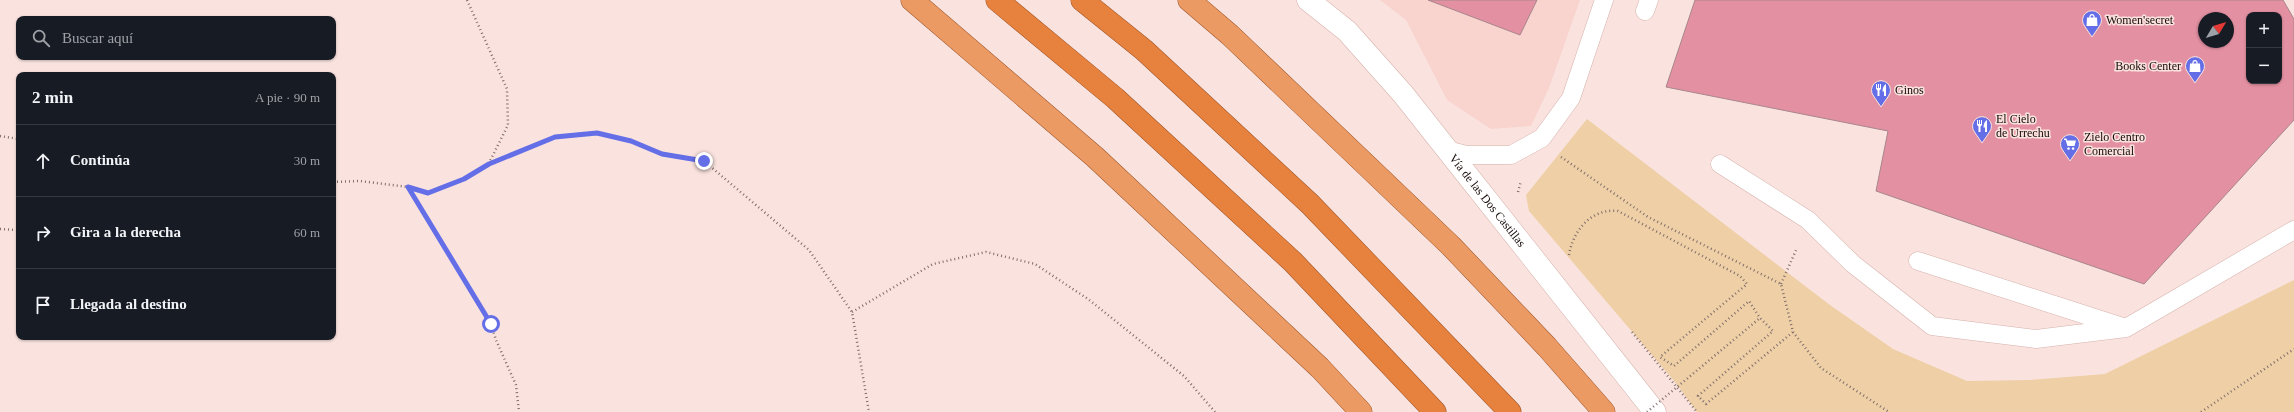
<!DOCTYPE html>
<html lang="es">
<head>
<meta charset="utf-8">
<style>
	body { margin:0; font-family:"Times New Roman",serif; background:#242831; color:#f1f3f6 }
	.controls { position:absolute; right:12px; top:12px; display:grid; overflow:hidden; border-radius:8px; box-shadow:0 1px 3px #0004 }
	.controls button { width:36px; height:36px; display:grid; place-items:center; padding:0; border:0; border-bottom:1px solid #363941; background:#171b24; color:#f1f3f6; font:20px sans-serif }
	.compass { position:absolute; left:2198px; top:12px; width:36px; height:36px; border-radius:50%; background:#171b24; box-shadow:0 1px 3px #0004; rotate:52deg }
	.stop { position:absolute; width:12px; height:12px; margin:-9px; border:3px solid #646ee7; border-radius:50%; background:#fff }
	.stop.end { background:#646ee7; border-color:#fff; box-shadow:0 1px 4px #0008 }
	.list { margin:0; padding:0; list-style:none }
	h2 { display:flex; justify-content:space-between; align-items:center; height:52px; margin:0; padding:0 16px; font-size:17px }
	h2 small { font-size:13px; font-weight:400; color:#9ea1a6 }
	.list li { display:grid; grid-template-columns:26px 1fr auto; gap:12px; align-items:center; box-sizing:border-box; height:72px; padding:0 16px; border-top:1px solid #363941 }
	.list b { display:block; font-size:15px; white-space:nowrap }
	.list em { font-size:13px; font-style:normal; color:#9ea1a6 }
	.icon { flex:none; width:22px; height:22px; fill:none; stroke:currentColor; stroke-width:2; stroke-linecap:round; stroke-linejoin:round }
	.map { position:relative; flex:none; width:2294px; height:412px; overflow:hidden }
	.search { position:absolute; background:#171b24; box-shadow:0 1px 3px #0004; left:16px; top:16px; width:320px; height:44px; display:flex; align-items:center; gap:10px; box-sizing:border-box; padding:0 14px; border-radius:8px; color:#9ea1a6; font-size:15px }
	.panel { position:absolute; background:#171b24; box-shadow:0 1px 3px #0004; left:16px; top:72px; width:320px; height:268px; border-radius:8px }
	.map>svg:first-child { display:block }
	.built { fill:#f9d3cd }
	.green { fill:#efcfa6 }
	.building { fill:#e390a2; stroke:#a8858c; fill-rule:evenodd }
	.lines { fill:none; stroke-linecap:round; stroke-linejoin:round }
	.service-casing { stroke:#d6b1ab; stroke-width:19 }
	.minor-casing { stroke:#d6b1ab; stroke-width:23 }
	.trunk-casing { stroke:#9e572b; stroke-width:23 }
	.motorway-casing { stroke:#9e572b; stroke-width:23 }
	.path { stroke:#806f6c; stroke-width:2.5; stroke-dasharray:1 3; stroke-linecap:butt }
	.service { stroke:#fff; stroke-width:18 }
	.minor { stroke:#fff; stroke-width:22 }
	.trunk { stroke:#ec9a64; stroke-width:22 }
	.motorway { stroke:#e7813e; stroke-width:22 }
	.path-bridge { stroke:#806f6c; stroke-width:2.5; stroke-dasharray:1 3; stroke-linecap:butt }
	.route { stroke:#646ee7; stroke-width:5 }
	.labels { text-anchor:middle; stroke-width:3; stroke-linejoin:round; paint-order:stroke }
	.poi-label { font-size:12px; fill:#150907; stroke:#fae3df; text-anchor:start }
	.street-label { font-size:12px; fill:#150907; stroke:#fae3df }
</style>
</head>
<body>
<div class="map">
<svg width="2294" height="412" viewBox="0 0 2294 412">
	<rect width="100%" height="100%" fill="#fae3df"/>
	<path class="built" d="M1380 0H1580L1549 88 1531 126 1491 129 1447 100 1406 20Z"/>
	<path class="green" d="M1587 119 1830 305 1893 349 1967 381 2030 380 2105 374 2294 280V412H1697L1675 382 1529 211 1526 195Z"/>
	<path class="building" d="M1428 0H1537L1520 35Z
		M1695 0H2283L2294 19V120L2144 284 1876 191 1888 131 1666 87ZM2249 15H2279V81H2249ZM2204 18H2228V42H2204Z"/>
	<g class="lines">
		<defs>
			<path id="service" d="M1645 11 1649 0
				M1447 150 1466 155H1511L1542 138 1571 98 1604 0
				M1720 164 1808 220 1853 264 1932 326 2036 339 2126 328
				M1918 261 2126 328 2294 230"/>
			<g id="minor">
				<path id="s1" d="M1308 0 1347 31 1403 94 1655 412"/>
			</g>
			<path id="trunk" d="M912 0 1095 157 1320 368 1361 412
				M1189 0 1230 35 1451 246 1547 347 1604 412"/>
			<path id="motorway" d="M997 0 1115 98 1293 262 1435 412
				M1082 0 1144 50 1310 204 1510 412"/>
		</defs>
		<use href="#service" class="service-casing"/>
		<use href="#minor" class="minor-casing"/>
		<use href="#trunk" class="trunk-casing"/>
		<use href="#motorway" class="motorway-casing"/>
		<path class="path" d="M467 0 507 89 508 125 489 163
			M0 136 19 139
			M1561 157 1648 217 1781 284 1793 332 1821 368 1889 412
			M333 182 360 181 408 187 428 193 464 179 489 164 555 137 597 133 631 141 662 154 704 161 809 250 852 312 869 412
			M409 188 491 324 496 340 516 385 519 412
			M1518 192 1521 181
			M0 229 19 230
			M1569 255C1573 230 1592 208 1618 211L1740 276 1747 284 1660 357 1674 366 1749 301 1760 318 1773 331 1698 396 1706 404 1793 332
			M1781 284 1797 248
			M852 312 933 264 986 252 1035 264 1088 299 1184 376 1215 412
			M1632 332 1697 412
			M2201 412 2294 349"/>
		<use href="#service" class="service"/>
		<use href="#minor" class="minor"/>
		<use href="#trunk" class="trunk"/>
		<use href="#motorway" class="motorway"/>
		<path class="path-bridge" d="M1647 412 1760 318"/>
	</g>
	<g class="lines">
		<path class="route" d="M491 324 408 187 428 193 464 179 489 164 555 137 597 133 631 141 662 154 704 161"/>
	</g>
	<defs>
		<symbol id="shop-pin" viewBox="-11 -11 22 30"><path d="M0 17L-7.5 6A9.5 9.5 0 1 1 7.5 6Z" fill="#646ee7" stroke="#fae3df"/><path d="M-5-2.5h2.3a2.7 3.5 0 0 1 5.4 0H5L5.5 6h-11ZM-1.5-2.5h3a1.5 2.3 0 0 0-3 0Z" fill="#fff"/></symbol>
		<symbol id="restaurant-pin" viewBox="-11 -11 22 30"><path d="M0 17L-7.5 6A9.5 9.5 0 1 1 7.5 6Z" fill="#646ee7" stroke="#fae3df"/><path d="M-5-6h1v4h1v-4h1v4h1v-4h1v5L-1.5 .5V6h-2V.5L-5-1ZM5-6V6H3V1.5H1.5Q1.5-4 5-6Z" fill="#fff"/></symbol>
		<symbol id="supermarket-pin" viewBox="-11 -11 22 30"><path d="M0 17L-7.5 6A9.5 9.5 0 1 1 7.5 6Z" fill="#646ee7" stroke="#fae3df"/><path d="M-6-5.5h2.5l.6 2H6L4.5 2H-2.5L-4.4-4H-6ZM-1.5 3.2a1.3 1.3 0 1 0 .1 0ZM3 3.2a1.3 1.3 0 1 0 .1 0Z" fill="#fff"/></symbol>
	</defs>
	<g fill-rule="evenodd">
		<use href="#shop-pin" x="2081" y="9" width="22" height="30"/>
		<use href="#shop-pin" x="2184" y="55" width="22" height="30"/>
		<use href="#restaurant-pin" x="1870" y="79" width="22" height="30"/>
		<use href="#restaurant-pin" x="1971" y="115" width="22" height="30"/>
		<use href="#supermarket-pin" x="2059" y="133" width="22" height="30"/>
	</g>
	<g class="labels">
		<g class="poi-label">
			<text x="2106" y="24">Women'secret</text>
			<text x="2181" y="70" text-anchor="end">Books Center</text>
			<text x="1895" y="94">Ginos</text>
			<text x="1996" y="123">El Cielo<tspan x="1996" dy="14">de Urrechu</tspan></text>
			<text x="2084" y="141">Zielo Centro<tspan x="2084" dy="14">Comercial</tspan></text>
		</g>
		<g class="street-label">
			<text dy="4" stroke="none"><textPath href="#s1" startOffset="270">Vía de las Dos Castillas</textPath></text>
		</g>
	</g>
</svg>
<div class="controls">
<button>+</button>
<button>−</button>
</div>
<svg class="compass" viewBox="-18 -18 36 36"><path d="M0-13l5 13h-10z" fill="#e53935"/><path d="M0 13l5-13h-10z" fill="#9ea1a6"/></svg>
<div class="stop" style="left:491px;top:324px"></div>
<div class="stop end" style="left:704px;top:161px"></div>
<div class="search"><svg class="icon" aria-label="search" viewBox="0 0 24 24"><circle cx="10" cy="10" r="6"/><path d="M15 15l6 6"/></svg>Buscar aquí</div>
<section class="panel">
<h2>2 min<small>A pie · 90 m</small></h2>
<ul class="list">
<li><svg class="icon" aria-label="ahead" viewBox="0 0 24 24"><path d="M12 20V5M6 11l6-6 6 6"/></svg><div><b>Continúa</b></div><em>30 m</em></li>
<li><svg class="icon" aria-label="right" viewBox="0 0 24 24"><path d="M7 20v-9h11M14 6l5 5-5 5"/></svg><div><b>Gira a la derecha</b></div><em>60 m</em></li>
<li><svg class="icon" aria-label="arrive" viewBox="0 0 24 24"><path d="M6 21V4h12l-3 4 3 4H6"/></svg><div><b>Llegada al destino</b></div></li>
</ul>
</section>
</div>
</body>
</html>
